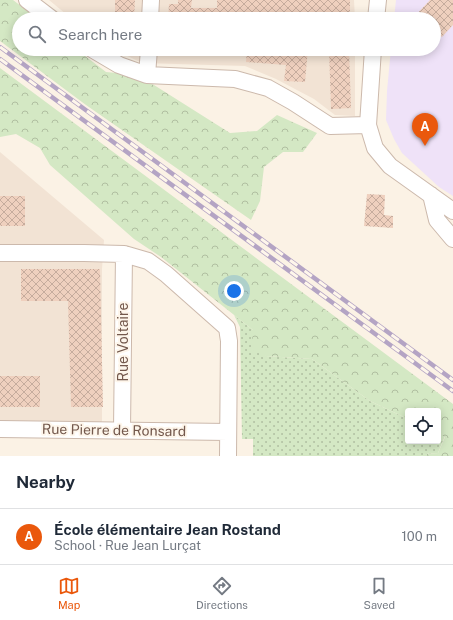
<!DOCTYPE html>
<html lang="en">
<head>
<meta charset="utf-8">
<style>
	body { margin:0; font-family:"Public Sans",sans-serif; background:#f2f2f3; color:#1f2937 }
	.controls { position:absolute; right:12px; bottom:12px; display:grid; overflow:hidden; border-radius:4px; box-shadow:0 2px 10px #0003 }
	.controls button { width:36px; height:36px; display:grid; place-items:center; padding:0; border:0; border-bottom:1px solid #e0e1e3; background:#fff; color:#1f2937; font:20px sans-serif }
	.you { position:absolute; left:234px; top:291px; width:14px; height:14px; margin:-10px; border:3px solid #fff; border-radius:50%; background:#1a73e8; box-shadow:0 0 0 6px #1a73e833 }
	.badge { display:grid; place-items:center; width:26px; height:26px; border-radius:50%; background:#ea580c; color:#fff; font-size:13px; font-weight:700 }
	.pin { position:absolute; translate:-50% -33px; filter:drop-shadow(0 1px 2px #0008) }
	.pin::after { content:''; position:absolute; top:21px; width:14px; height:12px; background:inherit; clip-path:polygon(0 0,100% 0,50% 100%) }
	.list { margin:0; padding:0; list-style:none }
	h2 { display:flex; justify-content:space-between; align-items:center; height:52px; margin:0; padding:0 16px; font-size:17px }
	h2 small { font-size:13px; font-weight:400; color:#747a83 }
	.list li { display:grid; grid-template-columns:26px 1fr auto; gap:12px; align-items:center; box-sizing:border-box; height:56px; padding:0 16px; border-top:1px solid #e0e1e3 }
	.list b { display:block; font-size:15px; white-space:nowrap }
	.list p { margin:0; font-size:13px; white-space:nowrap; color:#747a83 }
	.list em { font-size:13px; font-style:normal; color:#747a83 }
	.icon { flex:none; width:22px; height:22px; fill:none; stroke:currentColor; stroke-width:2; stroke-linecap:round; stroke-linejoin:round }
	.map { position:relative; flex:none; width:453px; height:456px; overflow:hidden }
	.search { position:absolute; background:#fff; box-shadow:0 2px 10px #0003; left:12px; right:12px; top:12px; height:44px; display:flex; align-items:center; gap:10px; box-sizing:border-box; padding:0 14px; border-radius:22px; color:#747a83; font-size:15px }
	.sheet { height:108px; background:#fff }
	nav { display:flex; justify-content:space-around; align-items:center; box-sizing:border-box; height:56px; border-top:1px solid #e0e1e3; background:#fff; font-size:11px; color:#747a83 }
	nav a { display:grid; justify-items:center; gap:2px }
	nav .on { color:#ea580c }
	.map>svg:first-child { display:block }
	.residential { fill:#f2e3d4 }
	.education { fill:#efe2f8 }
	.grass { fill:url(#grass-dots) }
	.forest { fill:url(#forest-crowns) }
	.building { fill:url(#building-cross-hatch) }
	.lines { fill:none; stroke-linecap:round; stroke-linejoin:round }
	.minor-casing { stroke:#ccb9ac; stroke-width:18 }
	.minor { stroke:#fff; stroke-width:16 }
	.rail-casing { stroke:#b4a4c4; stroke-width:4.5 }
	.rail { stroke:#fef6eb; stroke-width:3; stroke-dasharray:9; stroke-linecap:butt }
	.labels { text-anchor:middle; stroke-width:4; stroke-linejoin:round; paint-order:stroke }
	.street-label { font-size:14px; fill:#73584c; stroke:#fef6eb }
</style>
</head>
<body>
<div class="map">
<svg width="453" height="456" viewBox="0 0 453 456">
	<defs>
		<pattern id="grass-dots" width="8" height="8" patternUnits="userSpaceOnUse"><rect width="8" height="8" fill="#d4e8c4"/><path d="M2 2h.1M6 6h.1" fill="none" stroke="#b0bfa1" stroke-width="1.8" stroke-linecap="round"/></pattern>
		<pattern id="forest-crowns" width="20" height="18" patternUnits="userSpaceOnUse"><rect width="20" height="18" fill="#d4e8c4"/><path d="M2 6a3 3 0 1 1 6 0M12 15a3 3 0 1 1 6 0" fill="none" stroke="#b0bfa1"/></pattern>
		<pattern id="building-cross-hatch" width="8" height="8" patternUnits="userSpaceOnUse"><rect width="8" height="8" fill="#efd0be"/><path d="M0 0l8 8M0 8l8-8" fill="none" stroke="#c6ac9d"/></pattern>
	</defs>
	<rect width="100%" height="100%" fill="#fbf2e5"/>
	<path class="residential" d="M49 0H354L355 19H72Z
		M113 49H355V116L335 115 314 99 276 79 245 66 142 63Z
		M0 152 104 240 102 269V423L0 421Z"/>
	<path class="education" d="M396 0H453V196L439 187 402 153 394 139 386 120 387 91 391 49H434V19H394Z"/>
	<path class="grass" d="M234 315 253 330 266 356 312 359 370 401 408 419V441H438V433L445 436 438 453 425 454 424 456H253V439H242L240 327Z"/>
	<path class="forest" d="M0 0H13L38 19H19V49H76L106 72 127 74 154 85 230 133 257 131 277 115 317 133 303 152H283L264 167 260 201 251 220 86 105 0 41Z
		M0 68 453 404V456H424V454L438 453 445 437 438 433V411H408V419L370 401 312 359 266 356 251 350 253 330 161 257 134 239 50 165 40 148 16 134 0 137Z"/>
	<path class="building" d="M115 0H135L134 19H115Z
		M178 0H192L191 8H217V0H350V19H168L169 4H178Z
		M430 0H453V25L442 37 434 30V19H412Z
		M247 49H308L305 82 284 81 286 65 246 62Z
		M329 49H349L351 108 331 109Z
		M367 194 385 195 384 215 393 216V228L364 226Z
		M0 196H25V226H0Z
		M21 269H100L103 407H71L68 301H21Z
		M0 376H40V407H0Z"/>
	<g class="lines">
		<defs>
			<path id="minor" d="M27 0 52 19
				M150 19 151 0
				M376 19 378 0
				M92 49 119 65 147 75 235 79 268 88 293 102 330 126 368 125
				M373 49 368 125 375 148 390 166 453 211
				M147 75 149 49
				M431 195 437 220 453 239
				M0 253H84L124 254 148 261 166 274 227 328 229 341 228 456
				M0 429 228 432
				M122 430 124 254"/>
		</defs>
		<use href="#minor" class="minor-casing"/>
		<use href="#minor" class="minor"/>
		<defs>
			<path id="rail" d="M0 47 453 380
				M0 59 453 391"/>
		</defs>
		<use href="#rail" class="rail-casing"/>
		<use href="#rail" class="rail"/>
	</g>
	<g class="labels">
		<g class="street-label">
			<text transform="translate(123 342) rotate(-90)" y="5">Rue Voltaire</text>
			<text transform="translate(114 430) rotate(1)" y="5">Rue Pierre de Ronsard</text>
		</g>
	</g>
</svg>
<div class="controls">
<button><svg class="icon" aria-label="locate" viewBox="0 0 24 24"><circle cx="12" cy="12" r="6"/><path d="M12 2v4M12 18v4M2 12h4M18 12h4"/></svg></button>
</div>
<div class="you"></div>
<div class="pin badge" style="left:425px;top:146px">A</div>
<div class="search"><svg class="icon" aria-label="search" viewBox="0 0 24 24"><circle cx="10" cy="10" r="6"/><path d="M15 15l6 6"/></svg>Search here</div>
</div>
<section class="sheet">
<h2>Nearby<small></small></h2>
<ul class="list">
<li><span class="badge">A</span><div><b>École élémentaire Jean Rostand</b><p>School · Rue Jean Lurçat</p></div><em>100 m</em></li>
</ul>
</section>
<nav>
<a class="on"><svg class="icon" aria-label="map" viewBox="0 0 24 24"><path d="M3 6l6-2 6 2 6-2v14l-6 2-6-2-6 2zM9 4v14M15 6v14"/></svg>Map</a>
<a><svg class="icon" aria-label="directions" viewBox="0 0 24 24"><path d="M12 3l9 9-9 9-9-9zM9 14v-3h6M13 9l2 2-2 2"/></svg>Directions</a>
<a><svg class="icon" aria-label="saved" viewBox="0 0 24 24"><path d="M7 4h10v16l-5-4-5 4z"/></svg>Saved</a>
</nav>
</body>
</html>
